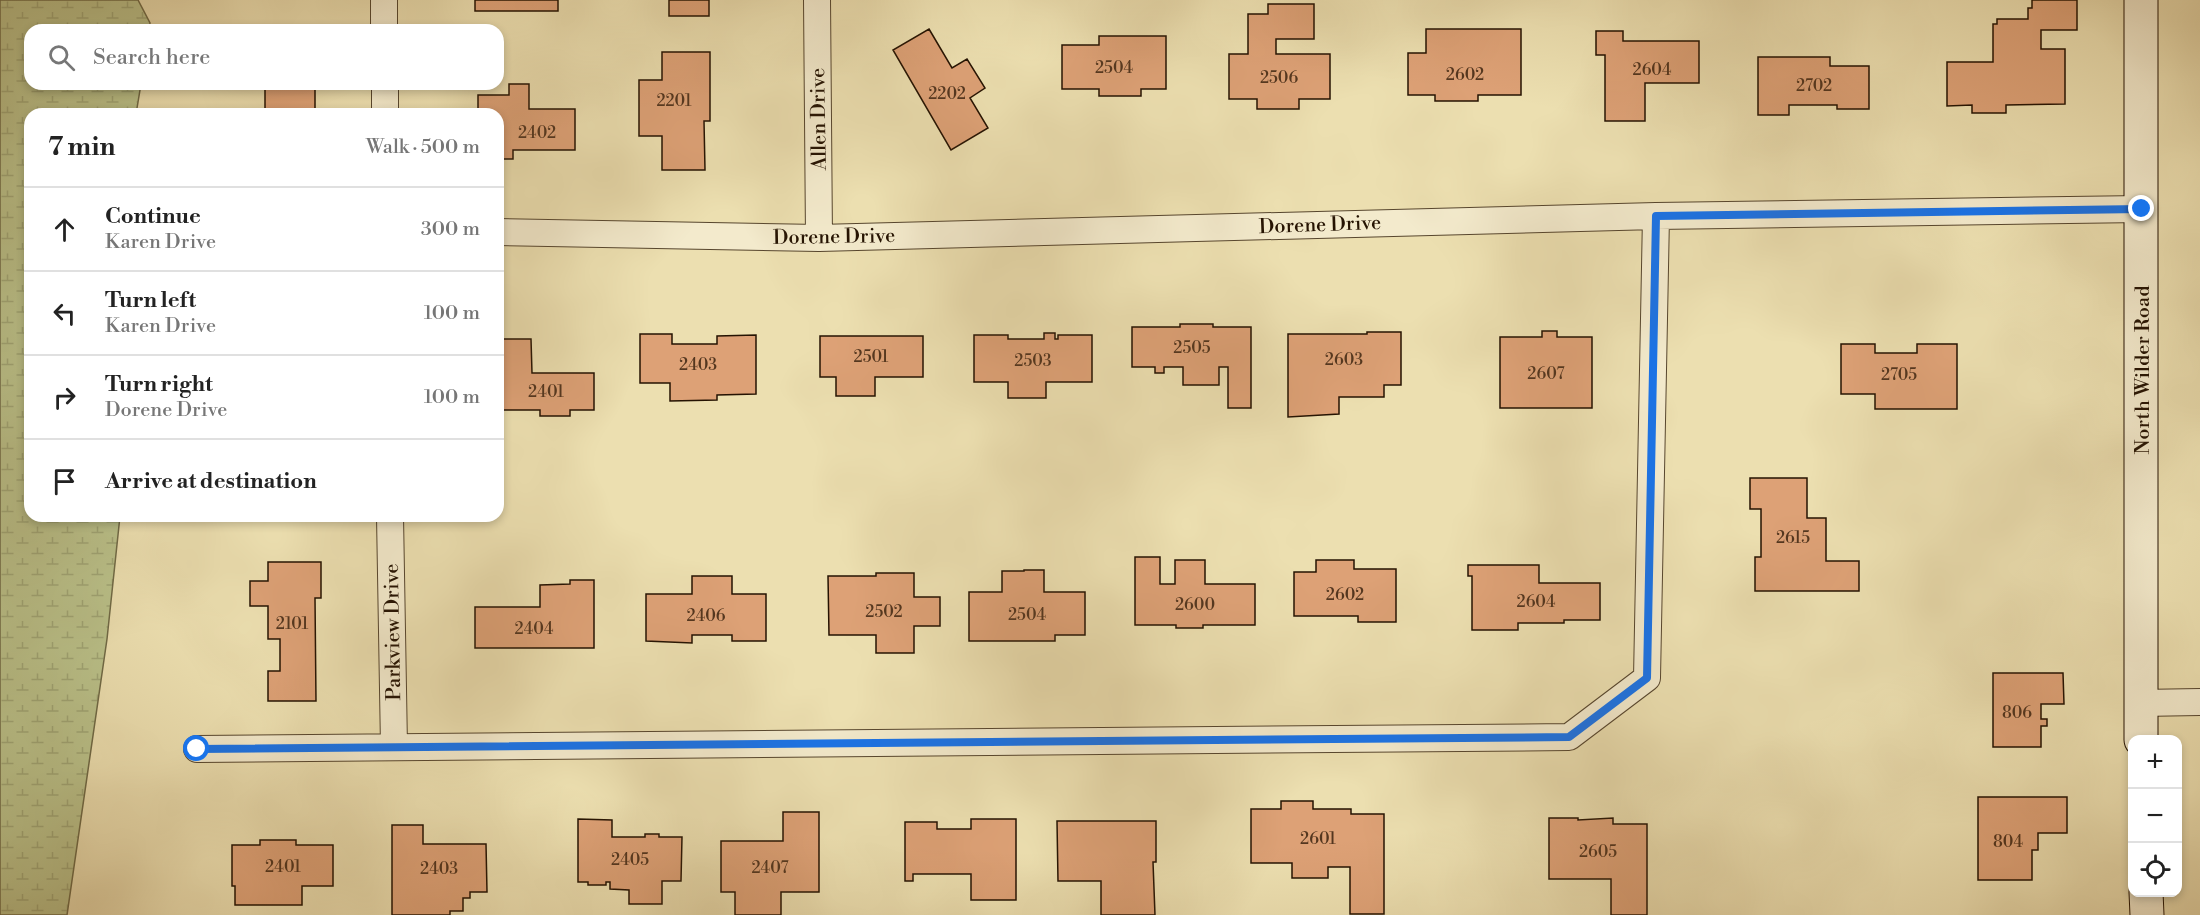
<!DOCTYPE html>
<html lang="en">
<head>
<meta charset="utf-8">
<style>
	body { margin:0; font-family:"Libre Bodoni",serif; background:#f2f2f2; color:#222 }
	.controls { position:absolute; right:18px; bottom:18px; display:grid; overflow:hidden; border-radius:12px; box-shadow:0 3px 9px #0003 }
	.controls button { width:54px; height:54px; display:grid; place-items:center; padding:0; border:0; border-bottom:2px solid #e0e0e0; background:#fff; color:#222; font:30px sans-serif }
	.stop { position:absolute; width:18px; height:18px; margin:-14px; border:4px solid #1a73e8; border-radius:50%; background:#fff }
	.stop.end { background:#1a73e8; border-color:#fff; box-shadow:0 2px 6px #0008 }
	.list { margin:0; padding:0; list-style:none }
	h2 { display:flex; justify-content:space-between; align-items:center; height:78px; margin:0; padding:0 24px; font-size:26px }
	h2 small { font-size:20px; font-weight:400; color:#767676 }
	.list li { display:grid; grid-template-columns:39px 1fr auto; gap:18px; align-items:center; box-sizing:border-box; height:84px; padding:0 24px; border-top:2px solid #e0e0e0 }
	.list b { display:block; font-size:22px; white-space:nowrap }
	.list p { margin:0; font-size:20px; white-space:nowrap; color:#767676 }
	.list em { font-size:20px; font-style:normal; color:#767676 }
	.icon { flex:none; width:33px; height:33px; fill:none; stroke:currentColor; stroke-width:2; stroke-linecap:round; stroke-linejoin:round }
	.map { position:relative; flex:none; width:2200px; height:915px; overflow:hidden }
	.search { position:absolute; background:#fff; box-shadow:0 3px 9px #0003; left:24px; top:24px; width:480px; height:66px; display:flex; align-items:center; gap:15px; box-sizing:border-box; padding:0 21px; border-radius:18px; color:#767676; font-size:22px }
	.panel { position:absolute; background:#fff; box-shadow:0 3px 9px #0003; left:24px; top:108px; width:480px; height:414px; border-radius:18px }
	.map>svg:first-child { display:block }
	.wetland { fill:url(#wetland-marsh); stroke:#706a46; stroke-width:1.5 }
	.building { fill:#dda176; stroke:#251302; stroke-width:1.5 }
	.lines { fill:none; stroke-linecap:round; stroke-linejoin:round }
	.street-casing { stroke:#57462e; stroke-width:28 }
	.secondary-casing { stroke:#251302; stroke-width:35 }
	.street { stroke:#f3eacc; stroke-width:26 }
	.secondary { stroke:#f3eacc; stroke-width:33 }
	.route { stroke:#1a73e8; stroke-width:8 }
	.labels { text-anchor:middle; stroke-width:4.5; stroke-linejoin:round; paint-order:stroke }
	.number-label { font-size:16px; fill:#53361f }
	.street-label { font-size:20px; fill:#251302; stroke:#f3eacc }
</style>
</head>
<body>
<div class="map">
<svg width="2200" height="915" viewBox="0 0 2200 915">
	<defs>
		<pattern id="wetland-marsh" width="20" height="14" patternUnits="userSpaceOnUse" patternTransform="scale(1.5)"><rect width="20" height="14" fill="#bac18a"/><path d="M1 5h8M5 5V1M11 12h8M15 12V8" fill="none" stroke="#a0a575"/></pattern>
	</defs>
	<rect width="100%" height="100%" fill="#ecdfb0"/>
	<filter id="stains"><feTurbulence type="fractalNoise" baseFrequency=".00333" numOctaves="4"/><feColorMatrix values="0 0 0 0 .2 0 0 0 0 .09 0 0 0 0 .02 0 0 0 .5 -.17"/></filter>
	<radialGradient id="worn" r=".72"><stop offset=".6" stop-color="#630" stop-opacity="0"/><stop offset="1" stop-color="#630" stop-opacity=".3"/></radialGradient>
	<path class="wetland" d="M0 0H138L150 23 149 30H30V84H141L136 114H30V516H120L107 639 67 915H0Z"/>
	<path class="building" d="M475 0H558V11H475Z
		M669 0H709V16H669Z
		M2032 0H2077V30H2041V49H2065V104L2006 105V113H1972V105L1947 106V62H1993V24H1997V19H2028V8H2032Z
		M1268 4H1314V39H1276V54H1330V99H1299V109H1257V99H1229V54H1248V14H1268Z
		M929 29 952 68 967 59 985 88 970 98 988 128 951 150 893 50Z
		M1426 29H1521V95H1478V101H1435V95H1408V53H1426Z
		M1596 31H1623V41H1699V83H1645V121H1605V55H1596Z
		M1099 36H1166V89H1141V96H1099V89H1062V45H1099Z
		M662 52H710V121H704L705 170H662V136H639V80H662Z
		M1758 57H1830V66H1869V109H1837V105H1789V115H1758Z
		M265 84H315V114H265Z
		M509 84H529V109H575V150H513V159H498V114H478V95H509Z
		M1180 324H1213V327H1251V408H1228V367H1219V385H1183V367H1164V373H1155V367H1132V327H1180Z
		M1542 331H1557V337H1592V408H1500V337H1542Z
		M1367 332H1401V385H1384V397H1339V414L1288 417V334H1367Z
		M1044 333H1055V339H1058V335H1092V382H1046V398H1008V382H974V335H1008V339H1044Z
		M640 334H672V344H717V336L756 335V394L717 395V400L670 401V383H640Z
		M820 336H923V377H875V396H836V377H820Z
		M498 339H531L532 373H594V410H570V416H540V410H498Z
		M1841 344H1875V353H1917V344H1957V409H1875V394H1841Z
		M1750 478H1807V518H1826V561H1859V591H1755V557H1761V509H1750Z
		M1135 557H1160V584H1175V560H1205V584H1255V625H1203V628H1176V625H1135Z
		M1316 560H1354V569H1396V622H1358V616H1294V572H1316Z
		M268 562H321V598H315L316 701H268V671H280V639H268V606H250V581H268Z
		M1468 565H1539V583H1600V620H1564V623H1518V630H1472V576H1468Z
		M1024 570H1044V592H1085V635H1055V641H969V592H1002V571H1024Z
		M876 573H914V597H940V626H914V653H876V635H829L828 576H876Z
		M692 576H732V594H766V641H732V635H692V643L646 641V594H692Z
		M570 580H594V648H475V607H540V585L570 584Z
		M1993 673H2063L2064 704H2041V719H2047V726H2041V747H1993Z
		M1978 797H2067V833H2038V850H2032V880H1978Z
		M1281 801H1313V809H1351V814H1384V914H1350V867H1328V878H1292V863H1251V809H1281Z
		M783 812H819V892H781V915H735V892H721V841H783Z
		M1549 818H1578V820L1613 818V824H1647V915H1611V879H1549Z
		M578 819 612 820V837H645V834H659V837H682L681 881H662V904H629V890L610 889V882H606V885H588V882H578Z
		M971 819H1016V900H971V874H913V881H905V822H937V829H971Z
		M1057 821H1156V862H1153L1155 915H1101V881H1058Z
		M392 825H423V844H486L487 892H470V898H463V911H450V915H392Z
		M260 840H296V845H333V886H302V905H235V886H232V845H260Z"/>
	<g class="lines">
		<defs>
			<path id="street" d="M384 0V30
				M817 0 819 238
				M385 84V114
				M498 232 819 238 1656 216 2142 209
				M390 516 394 747
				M2140 703 2200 702
				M197 749 1569 737 1647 678 1656 216"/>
			<path id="secondary" d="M2141 0V740
				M2146 892 2147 915"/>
		</defs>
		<use href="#street" class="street-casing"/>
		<use href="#secondary" class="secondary-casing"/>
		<use href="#street" class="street"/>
		<use href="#secondary" class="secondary"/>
	</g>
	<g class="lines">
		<path class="route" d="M197 749 1569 737 1647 678 1656 216 2142 209"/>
	</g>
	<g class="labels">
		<g class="number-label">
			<text x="1114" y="73">2504</text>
			<text x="1652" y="75">2604</text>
			<text x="1465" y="80">2602</text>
			<text x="1279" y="83">2506</text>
			<text x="1814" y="91">2702</text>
			<text x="947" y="99">2202</text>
			<text x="674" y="106">2201</text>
			<text x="537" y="138">2402</text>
			<text x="1192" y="353">2505</text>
			<text x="871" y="362">2501</text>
			<text x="1344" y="365">2603</text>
			<text x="1033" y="366">2503</text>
			<text x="698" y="370">2403</text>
			<text x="1546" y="379">2607</text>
			<text x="1899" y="380">2705</text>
			<text x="546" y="397">2401</text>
			<text x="1793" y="543">2615</text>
			<text x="1345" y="600">2602</text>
			<text x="1536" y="607">2604</text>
			<text x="1195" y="610">2600</text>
			<text x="884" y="617">2502</text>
			<text x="1027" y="620">2504</text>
			<text x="706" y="621">2406</text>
			<text x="292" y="629">2101</text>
			<text x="534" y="634">2404</text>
			<text x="2017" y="718">806</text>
			<text x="1318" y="844">2601</text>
			<text x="2008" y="847">804</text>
			<text x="1598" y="857">2605</text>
			<text x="630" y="865">2405</text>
			<text x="283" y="872">2401</text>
			<text x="770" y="873">2407</text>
			<text x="439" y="874">2403</text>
		</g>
		<g class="street-label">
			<text transform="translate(818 119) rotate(-91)" y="7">Allen Drive</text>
			<text transform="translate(1320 224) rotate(-2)" y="7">Dorene Drive</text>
			<text transform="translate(834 236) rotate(-1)" y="7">Dorene Drive</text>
			<text transform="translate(2142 370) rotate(-90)" y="7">North Wilder Road</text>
			<text transform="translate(392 632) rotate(-91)" y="7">Parkview Drive</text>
		</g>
	</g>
	<rect width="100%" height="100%" filter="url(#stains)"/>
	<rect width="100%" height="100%" fill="url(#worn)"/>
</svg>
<div class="controls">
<button>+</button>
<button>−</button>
<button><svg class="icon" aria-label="locate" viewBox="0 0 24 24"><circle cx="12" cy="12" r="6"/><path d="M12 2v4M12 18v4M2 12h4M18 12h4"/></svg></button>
</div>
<div class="stop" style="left:197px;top:749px"></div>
<div class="stop end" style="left:2142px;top:209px"></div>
<div class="search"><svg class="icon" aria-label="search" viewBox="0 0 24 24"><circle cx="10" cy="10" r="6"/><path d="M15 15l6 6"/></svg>Search here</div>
<section class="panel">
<h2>7 min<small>Walk · 500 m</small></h2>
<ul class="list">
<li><svg class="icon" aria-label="ahead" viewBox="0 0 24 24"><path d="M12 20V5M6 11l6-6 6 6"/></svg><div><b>Continue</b><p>Karen Drive</p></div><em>300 m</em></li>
<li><svg class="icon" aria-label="left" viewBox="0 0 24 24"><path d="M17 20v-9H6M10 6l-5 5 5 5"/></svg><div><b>Turn left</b><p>Karen Drive</p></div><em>100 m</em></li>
<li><svg class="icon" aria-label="right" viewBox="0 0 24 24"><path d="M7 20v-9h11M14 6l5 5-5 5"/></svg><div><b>Turn right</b><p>Dorene Drive</p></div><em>100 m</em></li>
<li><svg class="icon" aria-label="arrive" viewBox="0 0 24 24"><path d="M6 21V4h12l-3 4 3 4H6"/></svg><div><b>Arrive at destination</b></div></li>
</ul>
</section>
</div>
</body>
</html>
